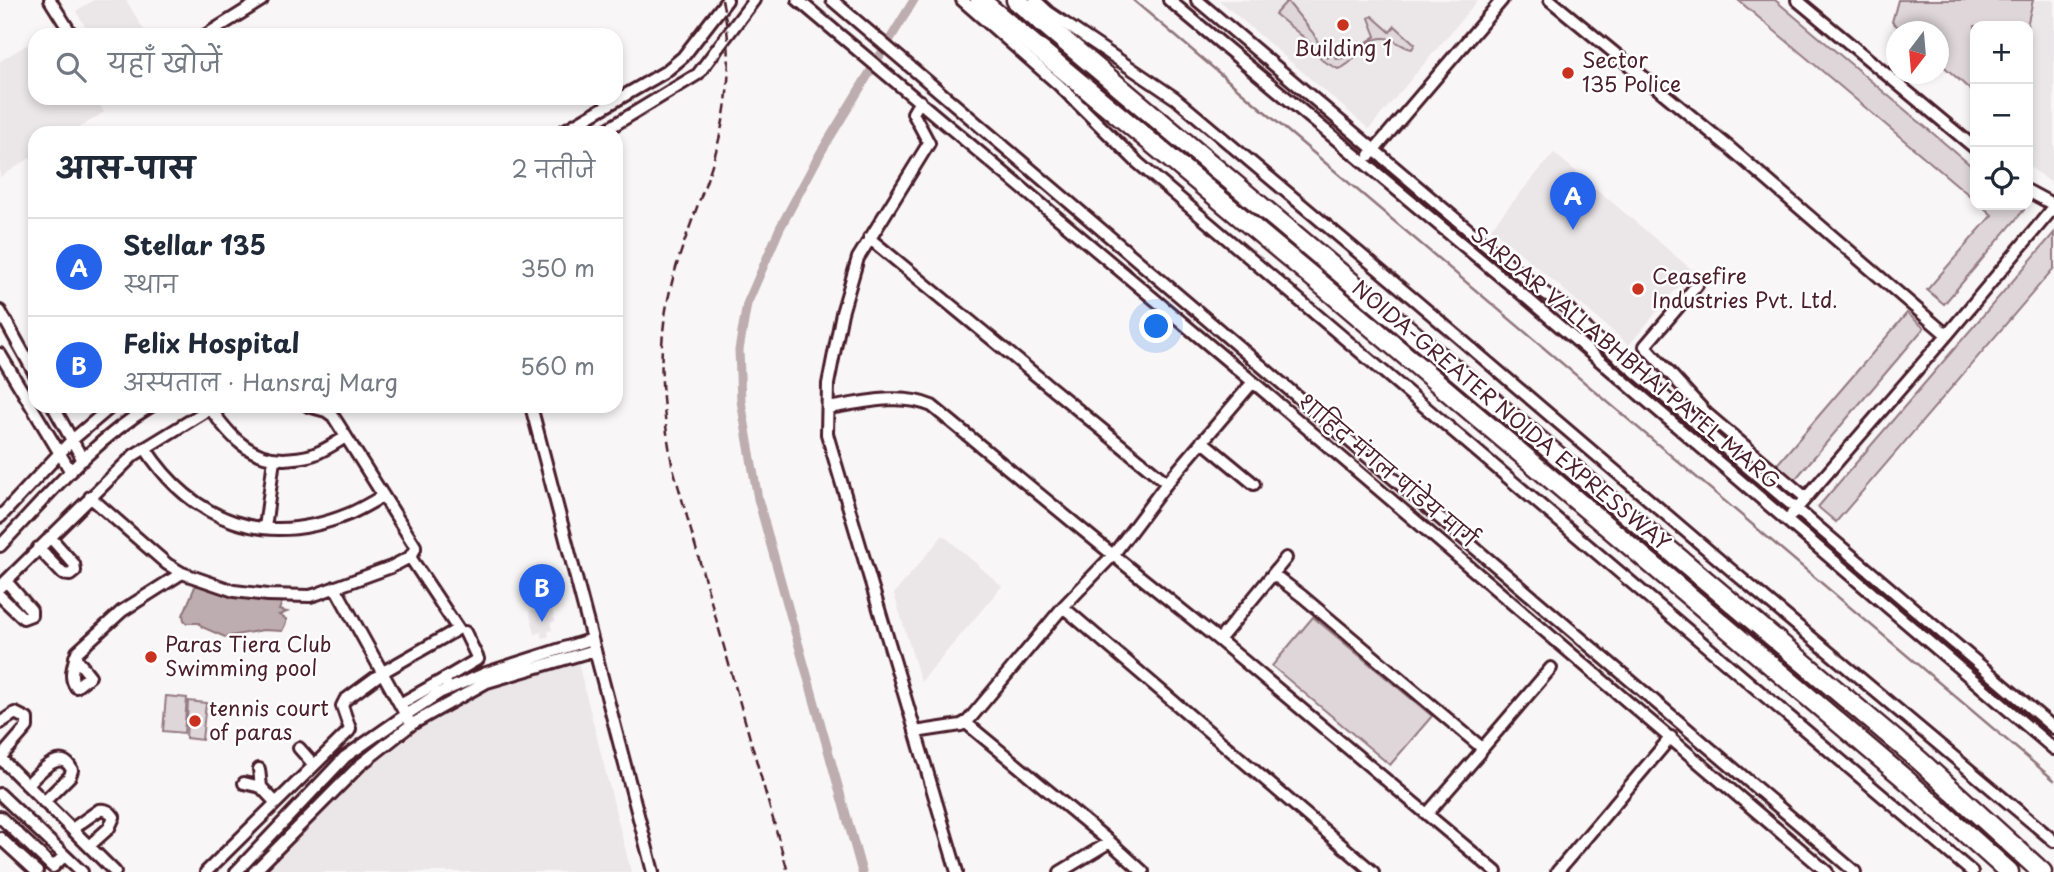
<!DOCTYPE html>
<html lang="hi">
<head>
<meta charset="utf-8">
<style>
	body { margin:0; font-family:"Playpen Sans","Playpen Sans Deva",sans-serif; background:#f2f2f3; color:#1f2937 }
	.controls { position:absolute; right:21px; top:21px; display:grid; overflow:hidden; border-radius:14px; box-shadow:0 4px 10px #0003 }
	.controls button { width:63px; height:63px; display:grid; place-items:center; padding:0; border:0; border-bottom:2px solid #e0e1e3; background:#fff; color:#1f2937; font:35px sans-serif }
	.compass { position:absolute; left:1886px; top:21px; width:63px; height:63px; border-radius:50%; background:#fff; box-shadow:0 4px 10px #0003; rotate:196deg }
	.you { position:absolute; left:1157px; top:327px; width:24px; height:24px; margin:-18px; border:5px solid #fff; border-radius:50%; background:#1a73e8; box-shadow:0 0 0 10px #1a73e833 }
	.badge { display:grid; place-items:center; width:46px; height:46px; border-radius:50%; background:#2563eb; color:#fff; font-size:23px; font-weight:700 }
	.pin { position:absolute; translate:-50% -58px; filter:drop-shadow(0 2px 4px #0008) }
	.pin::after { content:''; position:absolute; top:37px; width:24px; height:21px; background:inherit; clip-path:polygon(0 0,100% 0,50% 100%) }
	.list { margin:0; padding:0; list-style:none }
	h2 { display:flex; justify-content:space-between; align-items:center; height:91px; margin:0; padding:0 28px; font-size:30px }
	h2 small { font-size:23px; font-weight:400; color:#747a83 }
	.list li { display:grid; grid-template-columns:46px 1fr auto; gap:21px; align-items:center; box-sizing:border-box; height:98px; padding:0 28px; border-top:2px solid #e0e1e3 }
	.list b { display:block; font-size:26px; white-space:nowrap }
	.list p { margin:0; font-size:23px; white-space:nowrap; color:#747a83 }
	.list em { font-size:23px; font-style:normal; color:#747a83 }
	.icon { flex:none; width:38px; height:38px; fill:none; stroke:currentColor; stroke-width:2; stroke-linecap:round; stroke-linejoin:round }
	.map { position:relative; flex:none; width:2054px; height:872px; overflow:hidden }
	.search { position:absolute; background:#fff; box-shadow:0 4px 10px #0003; left:28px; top:28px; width:595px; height:77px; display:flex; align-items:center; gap:18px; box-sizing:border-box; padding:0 24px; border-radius:21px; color:#747a83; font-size:26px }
	.panel { position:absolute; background:#fff; box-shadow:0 4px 10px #0003; left:28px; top:126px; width:595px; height:287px; border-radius:21px }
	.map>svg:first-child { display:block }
	.built { fill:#ebe6e8 }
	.green { fill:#ded6d9; stroke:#947a82; stroke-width:2 }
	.water { fill:#bdadb0; stroke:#8f747b; stroke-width:2 }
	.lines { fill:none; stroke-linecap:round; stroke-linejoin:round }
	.stream { stroke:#8f747b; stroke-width:2.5 }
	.canal { stroke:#bdadb0; stroke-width:9 }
	.minor-casing { stroke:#4a1f2b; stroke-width:16 }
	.highway-casing { stroke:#4a1f2b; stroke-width:23 }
	.minor { stroke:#fff; stroke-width:10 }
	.highway { stroke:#fff; stroke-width:18 }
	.rail { stroke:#4a1f2b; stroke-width:2.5; stroke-dasharray:10 5; stroke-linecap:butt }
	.poi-dot { fill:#c8321e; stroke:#fff; stroke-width:2.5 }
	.labels { text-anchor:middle; stroke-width:5; stroke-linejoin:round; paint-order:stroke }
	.poi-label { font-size:21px; fill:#4a1f2b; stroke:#fff; text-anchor:start }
	.street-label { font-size:21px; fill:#4a1f2b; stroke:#fff }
</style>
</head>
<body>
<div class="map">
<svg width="2054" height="872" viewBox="0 0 2054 872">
	<rect width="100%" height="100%" fill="#f8f6f7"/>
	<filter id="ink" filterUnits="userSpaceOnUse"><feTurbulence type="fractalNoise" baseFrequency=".0143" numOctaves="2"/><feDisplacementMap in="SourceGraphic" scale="14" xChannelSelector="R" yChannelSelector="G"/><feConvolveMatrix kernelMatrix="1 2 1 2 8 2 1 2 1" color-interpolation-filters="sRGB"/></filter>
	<g filter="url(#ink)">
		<path class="built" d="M94 0H126L147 35H90L76 11Z
			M1219 0H1478L1369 129Z
			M2033 0H2054V183L2050 182 2028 165 2027 26Z
			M35 40V98H96L104 112 71 133H35V155L0 177V61Z
			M1554 153 1692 270 1629 345 1491 228Z
			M943 535 1002 586 921 682 894 594Z
			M551 606 555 621 550 623 552 630 548 631 549 636 542 638 541 632 535 634 529 611Z
			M577 659 631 872H270L267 869 389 748 494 682Z"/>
		<path class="green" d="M1738 0H1775L1975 169V200Z
			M1898 0H2033L2027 26H1975V94L1939 62 1938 32 1903 31 1892 22Z
			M1287 1 1313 33 1327 58 1333 54 1337 59 1343 58 1376 36 1369 18 1372 16 1390 32 1395 26 1415 44 1412 49C1402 47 1395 39 1385 38 1364 36 1356 65 1338 69L1323 61 1307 40 1275 14Z
			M1981 205H2017L2024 210 1944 304 1927 290 1992 215Z
			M2054 233V268L1836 522 1818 507Z
			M1907 313 1924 328 1792 483 1774 468Z
			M1313 617 1432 716 1390 765 1272 666Z
			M166 696 187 698 184 733 163 731Z
			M188 701 206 703 202 740 186 738Z"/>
		<path class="water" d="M197 582 283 600 279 610 287 612 279 615 286 619V623L282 631 263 630 225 637 202 627 199 623H187L184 620 183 615Z"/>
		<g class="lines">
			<path class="stream" d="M1133 0 2054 780"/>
			<path class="canal" d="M862 872 758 499 741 401 739 350 747 304 780 228 821 152 914 0"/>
			<defs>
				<path id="minor" d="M50 0 72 35
					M798 0 1253 382 1827 872
					M832 0 1855 872
					M962 0 1059 85 1138 163 1972 872
					M1035 0 1048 12 1175 98 1416 301 1737 575 2054 841
					M1169 0 1529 300 2054 749
					M1197 0 1536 287 1567 308 1591 334 2054 728
					M1550 0 1730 148 1947 335
					M1797 0 1975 148
					M206 35 262 0
					M920 101 913 113 929 143 858 258 842 313 828 384 827 434 957 872
					M560 133 665 72 683 57 727 0
					M601 133 698 74 754 0
					M1370 155 1502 0
					M2028 191 2054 205
					M869 238 1167 483
					M1697 285 1645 346 1706 413 1806 498
					M0 311 35 374
					M0 354 71 472
					M53 406 83 460
					M531 406 653 872
					M210 408C229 435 249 459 284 459 295 458 307 458 317 453 327 449 337 442 346 437
					M828 408C861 403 900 392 932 406L1113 555 1219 640 1496 872
					M1202 441 1254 484
					M145 448C194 523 266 548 349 514 361 509 372 502 383 496
					M90 497 167 564 182 573 234 591 268 595 310 596 317 594 391 567 410 557 415 549V546L333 416 326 411 308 406
					M1792 514 1947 335 2054 207
					M0 517 72 440 112 406
					M265 528 274 459
					M0 546C47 497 92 441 151 406
					M38 548 63 574 70 575 75 571 74 564 50 537
					M1273 574 1302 596 1481 747 1480 753 1427 814
					M0 587 134 455 214 406
					M335 587 408 719
					M0 596 23 618 31 615V610L6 581
					M1063 607 1373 872
					M1219 640 1286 558
					M75 657 90 676 76 687C68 677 74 664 77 652L122 611 182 573
					M444 679 478 659 465 632
					M400 704 444 679 446 683
					M0 723 15 713 27 719V727L0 758
					M966 723 1110 842 1143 872
					M915 732 961 725 968 721 1063 607 1113 555 1167 483 1253 382
					M299 748 314 765
					M1481 750 1551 668
					M0 758 115 872
					M259 769 261 787 276 803
					M244 783 261 787
					M27 785C38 774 61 746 72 770L70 776 44 802
					M0 794 82 872
					M0 817 53 867 64 856
					M72 829 99 810C105 809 110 811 114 817L109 828 89 846
					M0 838 37 872
					M206 872 349 731 350 729 342 706 345 700 383 672 458 629 410 557
					M236 872 345 757 404 716 439 693 486 673 592 639
					M254 872 360 765 412 724 487 682 595 650
					M1060 872 1110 842
					M1557 872 1671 737"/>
				<path id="highway" d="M980 0 1322 285 1904 778 2009 872
					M1016 0 1919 760 2042 872"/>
			</defs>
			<use href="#minor" class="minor-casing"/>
			<use href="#highway" class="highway-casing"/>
			<use href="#minor" class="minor"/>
			<use href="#highway" class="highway"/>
			<path class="rail" d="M722 0C734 51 729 108 714 158 700 204 679 248 669 295 656 351 662 408 672 464L788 872"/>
		</g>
	</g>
	<g class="poi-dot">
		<circle cx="1343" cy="25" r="7"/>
		<circle cx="1568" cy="73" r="7"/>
		<circle cx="1638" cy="289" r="7"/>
		<circle cx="151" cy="657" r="7"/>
		<circle cx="195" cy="721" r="7"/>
	</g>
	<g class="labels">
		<g class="poi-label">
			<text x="1343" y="56" text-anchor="middle">Building 1</text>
			<text x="1582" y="68">Sector<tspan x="1582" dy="24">135 Police</tspan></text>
			<text x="1652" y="284">Ceasefire<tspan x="1652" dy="24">Industries Pvt. Ltd.</tspan></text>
			<text x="165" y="652">Paras Tiera Club<tspan x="165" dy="24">Swimming pool</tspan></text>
			<text x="209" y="716">tennis court<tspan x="209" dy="24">of paras</tspan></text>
		</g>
		<g class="street-label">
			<text transform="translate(1625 358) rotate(40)" y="7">SARDAR VALLABHBHAI PATEL MARG</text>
			<text transform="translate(1511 416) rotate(40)" y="7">NOIDA-GREATER NOIDA EXPRESSWAY</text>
			<text transform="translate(1387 471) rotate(40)" y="7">शाहिद मंगल पांडेय मार्ग</text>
		</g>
	</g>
</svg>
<div class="controls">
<button>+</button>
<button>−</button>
<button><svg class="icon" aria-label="locate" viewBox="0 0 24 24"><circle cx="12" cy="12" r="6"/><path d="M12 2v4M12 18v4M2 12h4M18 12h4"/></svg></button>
</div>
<svg class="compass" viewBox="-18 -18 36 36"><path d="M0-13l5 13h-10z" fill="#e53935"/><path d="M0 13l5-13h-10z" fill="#747a83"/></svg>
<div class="you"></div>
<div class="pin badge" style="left:1573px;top:230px">A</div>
<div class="pin badge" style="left:542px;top:622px">B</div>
<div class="search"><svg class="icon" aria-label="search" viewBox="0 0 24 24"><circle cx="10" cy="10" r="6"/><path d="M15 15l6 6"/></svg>यहाँ खोजें</div>
<section class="panel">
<h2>आस-पास<small>2 नतीजे</small></h2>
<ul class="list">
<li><span class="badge">A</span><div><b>Stellar 135</b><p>स्थान</p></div><em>350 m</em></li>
<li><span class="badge">B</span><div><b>Felix Hospital</b><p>अस्पताल · Hansraj Marg</p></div><em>560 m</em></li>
</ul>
</section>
</div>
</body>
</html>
